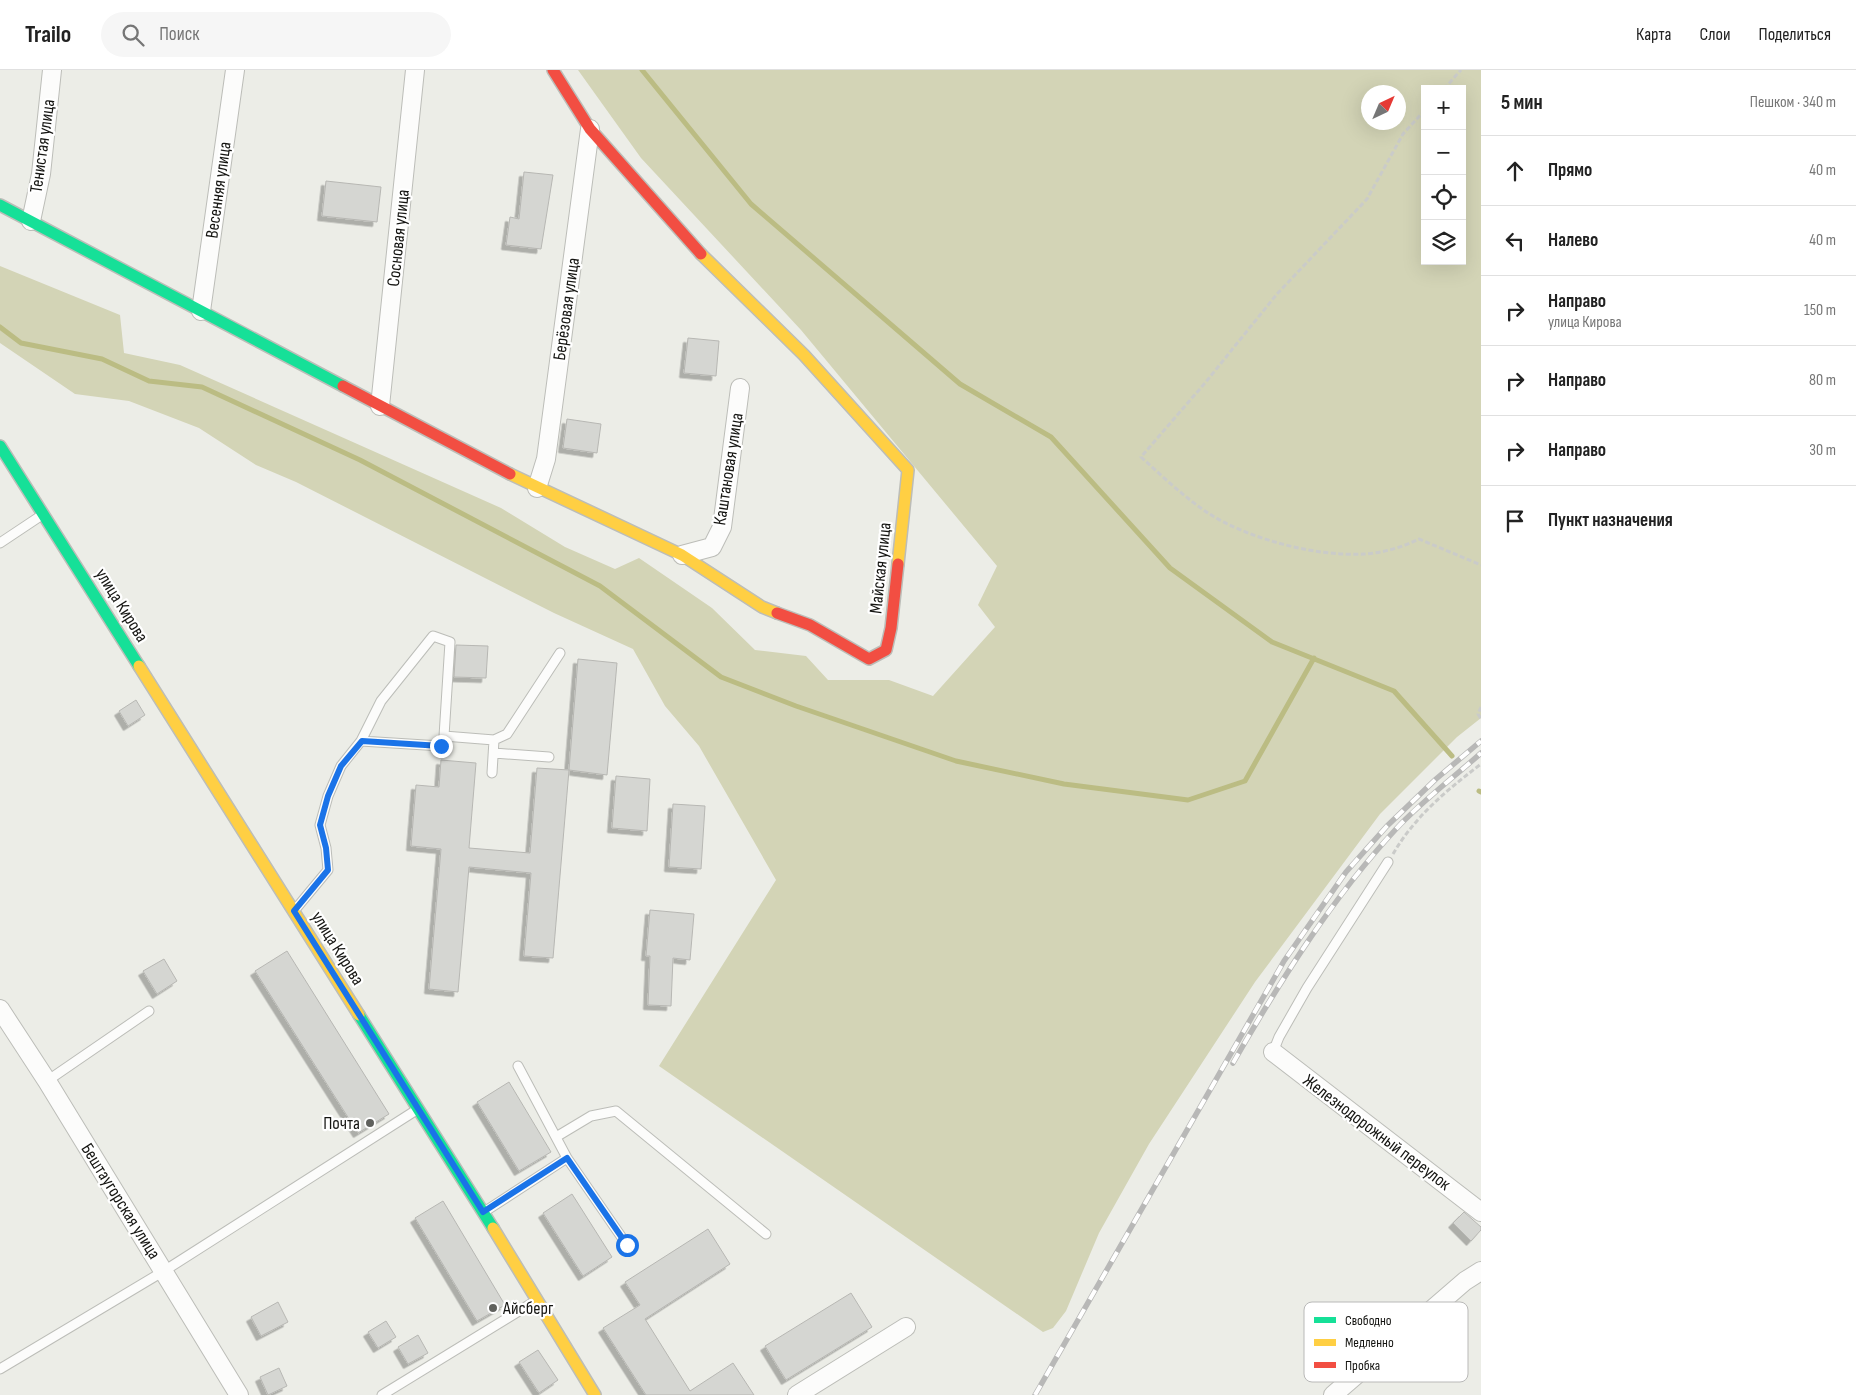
<!DOCTYPE html>
<html lang="ru">
<head>
<meta charset="utf-8">
<style>
	body { margin:0; font-family:"Sofia Sans Condensed",sans-serif; background:#f6f6f6; color:#222 }
	.controls { position:absolute; right:15px; top:15px; display:grid; overflow:hidden; border-radius:0px; box-shadow:0 5px 20px #0002 }
	.controls button { width:45px; height:45px; display:grid; place-items:center; padding:0; border:0; border-bottom:1px solid #e0e0e0; background:#fff; color:#222; font:25px sans-serif }
	.compass { position:absolute; left:1361px; top:15px; width:45px; height:45px; border-radius:50%; background:#fff; box-shadow:0 5px 20px #0002; rotate:44deg }
	.stop { position:absolute; width:15px; height:15px; margin:-11px; border:4px solid #1a73e8; border-radius:50%; background:#fff }
	.stop.end { background:#1a73e8; border-color:#fff; box-shadow:0 1px 5px #0008 }
	.list { margin:0; padding:0; list-style:none }
	h2 { display:flex; justify-content:space-between; align-items:center; height:65px; margin:0; padding:0 20px; font-size:21px }
	h2 small { font-size:16px; font-weight:400; color:#767676 }
	.list li { display:grid; grid-template-columns:32px 1fr auto; gap:15px; align-items:center; box-sizing:border-box; height:70px; padding:0 20px; border-top:1px solid #e0e0e0 }
	.list b { display:block; font-size:19px; white-space:nowrap }
	.list p { margin:0; font-size:16px; white-space:nowrap; color:#767676 }
	.list em { font-size:16px; font-style:normal; color:#767676 }
	.icon { flex:none; width:28px; height:28px; fill:none; stroke:currentColor; stroke-width:2; stroke-linecap:round; stroke-linejoin:round }
	.map { position:relative; flex:none; width:1481px; height:1325px; overflow:hidden }
	header { display:flex; align-items:center; gap:30px; box-sizing:border-box; height:70px; padding:0 25px; background:#fff; border-bottom:1px solid #e0e0e0 }
	header strong { font-size:24px }
	nav { display:flex; gap:28px; margin-inline-start:auto; font-size:18px }
	.search { width:350px; height:45px; background:#f6f6f6; display:flex; align-items:center; gap:12px; box-sizing:border-box; padding:0 18px; border-radius:28px; color:#767676; font-size:19px }
	main { display:flex }
	aside { flex:1; background:#fff }
	.map>svg:first-child { display:block }
	.green { fill:#d3d4b6; fill-rule:evenodd }
	.lines { fill:none; stroke-linecap:round; stroke-linejoin:round }
	.stream { stroke:#bbbc83; stroke-width:5 }
	.building { fill:#d5d6d2; stroke:#b7b7b3; filter:url(#shadow) }
	.lane-casing { stroke:#bcbdb8; stroke-width:11 }
	.street-casing { stroke:#bcbdb8; stroke-width:20 }
	.fast-casing { stroke:#bcbdb8; stroke-width:14 }
	.slow-casing { stroke:#bcbdb8; stroke-width:14 }
	.jam-casing { stroke:#bcbdb8; stroke-width:14 }
	.path { stroke:#cacbc9; stroke-width:3; stroke-dasharray:5 2.5; stroke-linecap:butt }
	.lane { stroke:#fcfcfb; stroke-width:9 }
	.street { stroke:#fcfcfb; stroke-width:18 }
	.fast { stroke:#16e098; stroke-width:11 }
	.slow { stroke:#ffcf43; stroke-width:11 }
	.jam { stroke:#f24e42; stroke-width:11 }
	.rail-casing { stroke:#b8b8b7; stroke-width:5.5 }
	.rail { stroke:#fff; stroke-width:4; stroke-dasharray:11; stroke-linecap:butt }
	.route { stroke:#1a73e8; stroke-width:6 }
	.poi-dot { fill:#60615d; stroke:#fff; stroke-width:2 }
	.labels { text-anchor:middle; stroke-width:4.5; stroke-linejoin:round; paint-order:stroke }
	.street-label { font-size:18px; fill:#151512; stroke:#fff }
	.poi-label { font-size:18px; fill:#151512; stroke:#fff; text-anchor:end }
	.key { fill:#fff; stroke:#b9b9b8; stroke-width:1 }
	.key-label { font-size:14px; fill:#151512 }
</style>
</head>
<body>
<header>
<strong>Trailo</strong>
<div class="search"><svg class="icon" aria-label="search" viewBox="0 0 24 24"><circle cx="10" cy="10" r="6"/><path d="M15 15l6 6"/></svg>Поиск</div>
<nav><a>Карта</a><a>Слои</a><a>Поделиться</a></nav>
</header>
<main>
<div class="map">
<svg width="1481" height="1325" viewBox="0 0 1481 1325">
	<defs>
		<filter id="shadow"><feDropShadow dx="-4.5" dy="4.5" stdDeviation="0" flood-color="#0004"/></filter>
	</defs>
	<rect width="100%" height="100%" fill="#ecede7"/>
	<path class="green" d="M578 0H1481V648L1457 667 1380 744 1255 912 1149 1074 1099 1163 1066 1241 1053 1258 1043 1262 659 996 776 810 699 676 665 636 633 579 554 543 296 412 256 395 199 358 129 331 75 324 0 273V196L120 245 124 283 180 295 501 438 565 477 615 499 639 488 712 538 755 580 806 586 828 610H889L933 626 995 557 978 535 997 496 801 260 641 88ZM1425 19H1462V191H1425ZM1368 22H1398V52H1368Z"/>
	<g class="lines">
		<path class="stream" d="M642 0 751 134 960 314 1051 367 1170 498 1272 572 1394 621 1452 686
			M0 257 21 273 102 289 149 311 202 317 360 390 600 516 721 607 796 636 956 691 1064 714 1188 730 1245 711 1314 588
			M1479 721 1481 722"/>
	</g>
	<path class="building" d="M524 102 553 105 541 179 506 175 510 147 519 149Z
		M326 111 381 117 377 152 322 146Z
		M688 268 719 271 716 306 684 303Z
		M567 349 601 354 597 383 563 378Z
		M456 575 488 576 486 608 454 607Z
		M578 589 617 593 607 705 569 700Z
		M136 630 145 645 128 656 119 641Z
		M441 690 476 693 469 778 530 783 537 698 569 700 553 888 524 886 531 803 469 797 458 922 429 919 441 779 411 776 416 715 439 717Z
		M616 706 650 709 647 761 612 758Z
		M673 734 705 736 701 799 669 797Z
		M650 840 694 844 690 890 673 888 671 936 648 935 650 886H646Z
		M287 881 389 1044 358 1063 255 901Z
		M164 889 177 911 157 924 143 901Z
		M509 1012 551 1082 519 1101 477 1032Z
		M572 1124 612 1187 583 1206 543 1143Z
		M443 1131 505 1235 477 1251 415 1148Z
		M1464 1142 1481 1157V1160L1471 1171 1453 1153Z
		M708 1159 730 1194 645 1249 690 1321 733 1293 754 1325H646L603 1258 640 1235 625 1212Z
		M851 1223 872 1257 786 1310 765 1276Z
		M278 1232 288 1252 261 1266 251 1247Z
		M386 1251 396 1267 378 1278 368 1262Z
		M418 1265 428 1283 408 1294 398 1277Z
		M538 1280 558 1310 539 1323 519 1292Z
		M279 1298 287 1316 268 1325 260 1307Z"/>
	<g class="lines">
		<defs>
			<path id="lane" d="M0 473 42 445
				M494 670 507 664 560 583
				M361 671 381 631 433 566 450 572 444 666
				M494 683 549 687
				M294 841 328 800 326 778 320 755 328 726 341 696 361 671 441 676 444 666 494 670 492 703
				M1273 982 1279 967 1307 918 1388 792
				M518 996 567 1088
				M47 1011 149 941
				M556 1067 591 1046 616 1041 766 1164
				M484 1142 567 1088 627 1175
				M0 1299 164 1201 418 1039
				M382 1325 537 1230"/>
			<path id="street" d="M31 151 41 104 52 0
				M201 241 235 0
				M380 336 415 0
				M537 418 546 389 590 59
				M682 485 712 477 722 457 740 318
				M0 939 47 1011 239 1325
				M1273 982 1481 1142
				M797 1325 906 1257
				M1333 1325 1465 1211 1481 1201"/>
			<path id="fast" d="M0 135 343 316
				M0 376 139 596
				M359 945 493 1158"/>
			<path id="slow" d="M701 184 804 285 908 400 898 494
				M510 404 682 485 762 537 777 543
				M139 596 359 945
				M493 1158 595 1325"/>
			<path id="jam" d="M553 0 590 59 701 184
				M343 316 510 404
				M777 543 810 555 869 589 886 580 891 558 898 494"/>
		</defs>
		<use href="#lane" class="lane-casing"/>
		<use href="#street" class="street-casing"/>
		<use href="#fast" class="fast-casing"/>
		<use href="#slow" class="slow-casing"/>
		<use href="#jam" class="jam-casing"/>
		<path class="path" d="M1444 19 1461 0
			M1425 40 1403 64 1367 129 1277 224 1205 313 1141 387C1162 406 1184 427 1208 443 1248 469 1317 487 1364 484 1383 483 1403 477 1419 469L1481 495
			M1481 637 1478 644 1481 649
			M1393 784C1415 746 1447 720 1481 694"/>
		<use href="#lane" class="lane"/>
		<use href="#street" class="street"/>
		<use href="#fast" class="fast"/>
		<use href="#slow" class="slow"/>
		<use href="#jam" class="jam"/>
		<defs>
			<path id="rail" d="M1233 993C1280 911 1332 828 1396 759 1421 732 1453 708 1481 683
				M1035 1325 1284 891 1346 802 1387 756 1436 709 1481 671"/>
		</defs>
		<use href="#rail" class="rail-casing"/>
		<use href="#rail" class="rail"/>
	</g>
	<g class="lines">
		<path class="route" d="M441 676 362 671 341 696 328 726 320 755 326 778 328 800 294 841 483 1142 567 1088 627 1175"/>
	</g>
	<g class="poi-dot">
		<circle cx="370" cy="1053" r="5"/>
		<circle cx="493" cy="1238" r="5"/>
	</g>
	<g class="labels">
		<g class="street-label">
			<text transform="translate(42 76) rotate(-82)" y="6">Тенистая улица</text>
			<text transform="translate(218 120) rotate(-82)" y="6">Весенняя улица</text>
			<text transform="translate(398 168) rotate(-84)" y="6">Сосновая улица</text>
			<text transform="translate(566 239) rotate(-82)" y="6">Берёзовая улица</text>
			<text transform="translate(728 399) rotate(-81)" y="6">Каштановая улица</text>
			<text transform="translate(880 498) rotate(-84)" y="6">Майская улица</text>
			<text transform="translate(122 535) rotate(58)" y="6">улица Кирова</text>
			<text transform="translate(338 878) rotate(58)" y="6">улица Кирова</text>
			<text transform="translate(1377 1062) rotate(37)" y="6">Железнодорожный переулок</text>
			<text transform="translate(121 1131) rotate(58)" y="6">Бештаугорская улица</text>
		</g>
		<g class="poi-label">
			<text x="360" y="1059">Почта</text>
			<text x="503" y="1244" text-anchor="start">Айсберг</text>
		</g>
	</g>
	<rect x="1304" y="1232" width="164" height="80" rx="8" class="key"/>
	<rect x="1314" y="1247" width="22" height="6" fill="#16e098"/>
	<rect x="1314" y="1269" width="22" height="7" fill="#ffcf43"/>
	<rect x="1314" y="1292" width="22" height="6" fill="#f24e42"/>
	<g class="key-label">
		<text x="1345" y="1255">Свободно</text>
		<text x="1345" y="1277">Медленно</text>
		<text x="1345" y="1300">Пробка</text>
	</g>
</svg>
<div class="controls">
<button>+</button>
<button>−</button>
<button><svg class="icon" aria-label="locate" viewBox="0 0 24 24"><circle cx="12" cy="12" r="6"/><path d="M12 2v4M12 18v4M2 12h4M18 12h4"/></svg></button>
<button><svg class="icon" aria-label="layers" viewBox="0 0 24 24"><path d="M12 4l9 5-9 5-9-5zM3 14l9 5 9-5"/></svg></button>
</div>
<svg class="compass" viewBox="-18 -18 36 36"><path d="M0-13l5 13h-10z" fill="#e53935"/><path d="M0 13l5-13h-10z" fill="#767676"/></svg>
<div class="stop" style="left:627px;top:1175px"></div>
<div class="stop end" style="left:441px;top:676px"></div>
</div>
<aside>
<h2>5 мин<small>Пешком · 340 m</small></h2>
<ul class="list">
<li><svg class="icon" aria-label="ahead" viewBox="0 0 24 24"><path d="M12 20V5M6 11l6-6 6 6"/></svg><div><b>Прямо</b></div><em>40 m</em></li>
<li><svg class="icon" aria-label="left" viewBox="0 0 24 24"><path d="M17 20v-9H6M10 6l-5 5 5 5"/></svg><div><b>Налево</b></div><em>40 m</em></li>
<li><svg class="icon" aria-label="right" viewBox="0 0 24 24"><path d="M7 20v-9h11M14 6l5 5-5 5"/></svg><div><b>Направо</b><p>улица Кирова</p></div><em>150 m</em></li>
<li><svg class="icon" aria-label="right" viewBox="0 0 24 24"><path d="M7 20v-9h11M14 6l5 5-5 5"/></svg><div><b>Направо</b></div><em>80 m</em></li>
<li><svg class="icon" aria-label="right" viewBox="0 0 24 24"><path d="M7 20v-9h11M14 6l5 5-5 5"/></svg><div><b>Направо</b></div><em>30 m</em></li>
<li><svg class="icon" aria-label="arrive" viewBox="0 0 24 24"><path d="M6 21V4h12l-3 4 3 4H6"/></svg><div><b>Пункт назначения</b></div></li>
</ul>
</aside>
</main>
</body>
</html>
